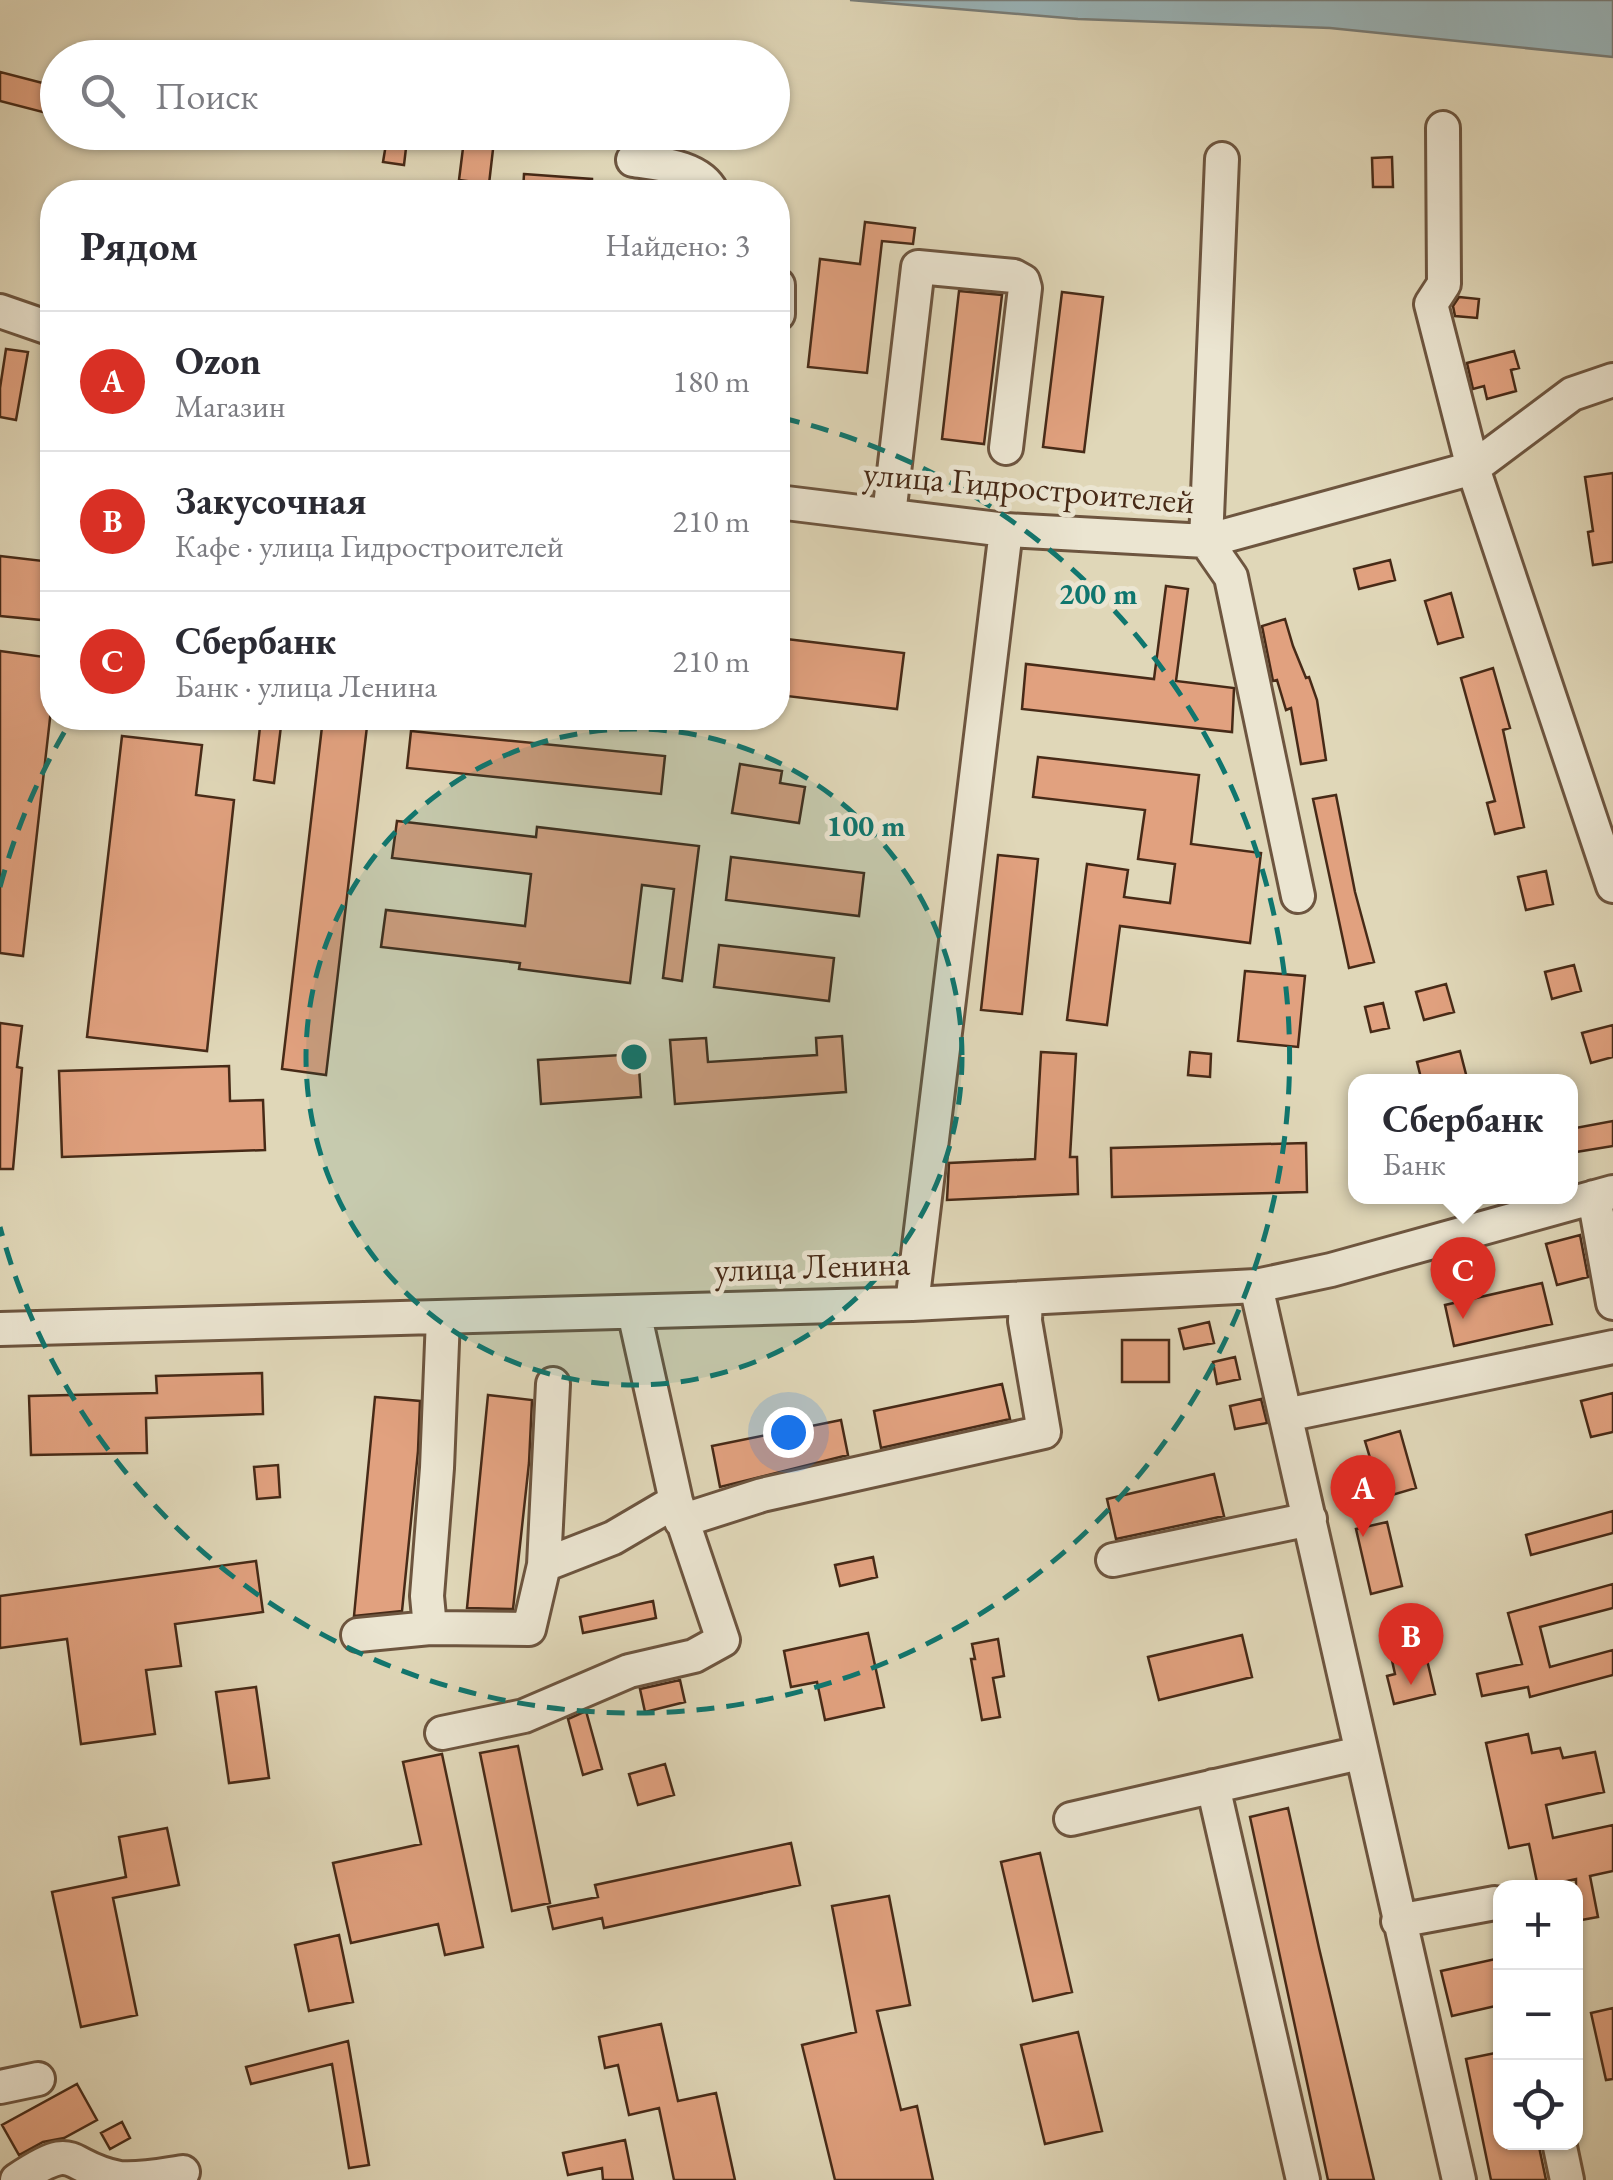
<!DOCTYPE html>
<html lang="ru">
<head>
<meta charset="utf-8">
<style>
	body { margin:0; font-family:"EB Garamond",serif; background:#f7f7f7; color:#2b2b33 }
	.controls { position:absolute; right:30px; bottom:30px; display:grid; overflow:hidden; border-radius:20px; box-shadow:0 2px 8px #0004 }
	.controls button { width:90px; height:90px; display:grid; place-items:center; padding:0; border:0; border-bottom:2px solid #e1e1e2; background:#fff; color:#2b2b33; font:50px sans-serif }
	.you { position:absolute; left:788px; top:1432px; width:35px; height:35px; margin:-25px; border:8px solid #fff; border-radius:50%; background:#1a73e8; box-shadow:0 0 0 15px #1a73e833 }
	.badge { display:grid; place-items:center; width:65px; height:65px; border-radius:50%; background:#d93025; color:#fff; font-size:32px; font-weight:700 }
	.pin { position:absolute; translate:-50% -82px; filter:drop-shadow(0 2px 5px #0008) }
	.pin::after { content:''; position:absolute; top:52px; width:35px; height:30px; background:inherit; clip-path:polygon(0 0,100% 0,50% 100%) }
	.popup { position:absolute; left:1348px; top:1074px; width:230px; height:130px; box-sizing:border-box; display:grid; place-content:center; border-radius:20px; background:#fff; filter:drop-shadow(0 2px 8px #0005); font-size:32px; white-space:nowrap; color:#7c7c81 }
	.popup b { font-size:38px; color:#2b2b33 }
	.popup::after { content:''; position:absolute; left:50%; top:100%; margin-left:-20px; border:20px solid transparent; border-top-color:#fff }
	.list { margin:0; padding:0; list-style:none }
	h2 { display:flex; justify-content:space-between; align-items:center; height:130px; margin:0; padding:0 40px; font-size:42px }
	h2 small { font-size:32px; font-weight:400; color:#7c7c81 }
	.list li { display:grid; grid-template-columns:65px 1fr auto; gap:30px; align-items:center; box-sizing:border-box; height:140px; padding:0 40px; border-top:2px solid #e1e1e2 }
	.list b { display:block; font-size:38px; white-space:nowrap }
	.list p { margin:0; font-size:32px; white-space:nowrap; color:#7c7c81 }
	.list em { font-size:32px; font-style:normal; color:#7c7c81 }
	.icon { flex:none; width:55px; height:55px; fill:none; stroke:currentColor; stroke-width:2; stroke-linecap:round; stroke-linejoin:round }
	.map { position:relative; flex:none; width:1613px; height:2180px; overflow:hidden }
	.search { position:absolute; background:#fff; box-shadow:0 2px 8px #0004; left:40px; top:40px; width:750px; height:110px; display:flex; align-items:center; gap:25px; box-sizing:border-box; padding:0 35px; border-radius:55px; color:#7c7c81; font-size:38px }
	.panel { position:absolute; background:#fff; box-shadow:0 2px 8px #0004; left:40px; top:180px; width:750px; height:550px; border-radius:40px }
	.map>svg:first-child { display:block }
	.water { fill:#9ab6bb; stroke:#797e79; stroke-width:2.5 }
	.building { fill:#e1a17f; stroke:#472a17; stroke-width:2.5 }
	.lines { fill:none; stroke-linecap:round; stroke-linejoin:round }
	.minor-casing { stroke:#6d553f; stroke-width:38 }
	.minor { stroke:#ebe5d1; stroke-width:32 }
	.ring { fill:none; stroke:#0f766e; stroke-width:5; stroke-dasharray:18 12 }
	.labels { text-anchor:middle; stroke-width:10; stroke-linejoin:round; paint-order:stroke }
	.street-label { font-size:35px; fill:#472a17; stroke:#ebe5d1 }
	.centre { fill:#0f766e; stroke:#ebe5d1; stroke-width:5 }
	.ring-label { font-size:30px; text-anchor:middle; font-weight:bold; fill:#0f766e; stroke:#ebe5d1; stroke-width:10; stroke-linejoin:round; paint-order:stroke }
</style>
</head>
<body>
<div class="map">
<svg width="1613" height="2180" viewBox="0 0 1613 2180">
	<rect width="100%" height="100%" fill="#e0d7b8"/>
	<filter id="stains"><feTurbulence type="fractalNoise" baseFrequency=".002" numOctaves="4"/><feColorMatrix values="0 0 0 0 .2 0 0 0 0 .09 0 0 0 0 .02 0 0 0 .5 -.17"/></filter>
	<radialGradient id="worn" r=".72"><stop offset=".6" stop-color="#630" stop-opacity="0"/><stop offset="1" stop-color="#630" stop-opacity=".3"/></radialGradient>
	<path class="water" d="M850 0H1613V57L1330 28 1078 19Z"/>
	<path class="building" d="M0 72 58 87V116L0 101Z
		M465 132H495L489 184 459 180Z
		M386 144 406 148 404 165 383 162Z
		M1392 157 1393 187H1373L1372 158Z
		M524 174 592 179V192H523Z
		M865 222 915 228 913 244 882 241 867 373 808 367 820 259 860 264Z
		M959 291 1002 295 984 444 942 439Z
		M1062 292 1103 297 1084 452 1043 447Z
		M1459 297 1479 299 1477 318 1455 316 1453 306Z
		M6 349 28 352 16 420 0 417V388Z
		M1514 351 1519 368 1511 370 1516 391 1487 399 1484 386 1473 389 1467 363Z
		M1613 473V562L1593 565 1588 532 1593 531 1585 477Z
		M0 556 52 562V621L0 616Z
		M1390 560 1395 580 1359 589 1354 569Z
		M1166 586 1188 589 1176 681 1234 688 1232 732 1022 709 1026 664 1154 679Z
		M1451 593 1463 637 1438 644 1425 601Z
		M1285 619 1293 646 1306 678 1309 677 1317 700 1326 760 1301 764 1291 708 1286 710 1277 680 1273 681 1262 626Z
		M778 638 904 653 897 709 778 695Z
		M0 651 52 658V701L23 956 0 953Z
		M1493 668 1510 728 1503 730 1524 827 1495 834 1487 803 1495 801 1461 678Z
		M261 718H282L274 783 254 780Z
		M323 718H368L326 1075 282 1069Z
		M411 731 665 756 661 794 407 768Z
		M122 736 202 745 196 795 234 800 207 1051 87 1037Z
		M1038 757 1199 775 1191 844 1261 853 1250 943 1120 926 1107 1025 1067 1020 1087 864 1128 870 1124 897 1170 903 1175 864 1138 859 1145 810 1033 797Z
		M740 764 782 771 780 783 805 787 799 823 732 813Z
		M1336 795 1355 892 1374 962 1349 968 1313 799Z
		M397 821 536 837 537 827 699 846 682 981 663 978 674 889 642 885 630 983 519 969 520 963 381 947 386 910 525 926 531 874 392 858Z
		M998 855 1038 859 1022 1014 981 1010Z
		M731 857 864 873 859 916 726 900Z
		M1546 871 1553 904 1526 910 1518 877Z
		M719 945 834 958 829 1001 714 987Z
		M1574 965 1581 991 1552 999 1545 972Z
		M1245 971 1305 976 1298 1047 1238 1041Z
		M1446 984 1454 1012 1424 1020 1416 992Z
		M1383 1003 1389 1028 1371 1032 1365 1007Z
		M0 1023 22 1026 17 1067 22 1068 13 1169H0Z
		M1613 1025V1057L1591 1063 1582 1033Z
		M842 1036 846 1092 675 1104 670 1040 706 1038 708 1062 817 1055 816 1038Z
		M1460 1051 1468 1082H1422L1417 1062Z
		M1041 1052 1076 1054 1070 1157H1077L1078 1194 947 1200 949 1163 1035 1159Z
		M1190 1052 1211 1054 1210 1077 1188 1075Z
		M638 1054 641 1097 541 1104 538 1060Z
		M229 1066 230 1101 263 1100 265 1150 62 1157 59 1071Z
		M1613 1121V1146L1570 1153V1129Z
		M1306 1143 1307 1192 1112 1197 1111 1148Z
		M1580 1235 1588 1277 1557 1285 1546 1244Z
		M1542 1283 1552 1324 1454 1346 1445 1305Z
		M1209 1322 1214 1343 1184 1349 1179 1329Z
		M1122 1340H1169V1382H1122Z
		M1235 1357 1240 1379 1217 1384 1213 1362Z
		M262 1373 263 1414 146 1418 147 1453 31 1455 29 1396 157 1393 156 1376Z
		M1002 1384 1010 1419 881 1448 874 1411Z
		M1613 1393V1432L1591 1437 1581 1401Z
		M488 1395 532 1400 529 1463 513 1609 467 1608Z
		M375 1397 420 1401 418 1451 402 1611 354 1616Z
		M1261 1399 1267 1423 1235 1429 1230 1406Z
		M841 1420 848 1455 720 1487 712 1446Z
		M1400 1431 1416 1488 1382 1498 1365 1441Z
		M278 1465 280 1497 257 1499 254 1467Z
		M1214 1474 1224 1516 1116 1539 1107 1499Z
		M1613 1511V1533L1531 1555 1526 1535Z
		M1387 1522 1402 1586 1371 1594 1356 1529Z
		M873 1557 877 1577 840 1586 835 1565Z
		M256 1561 263 1612 175 1624 181 1666 146 1670 155 1734 81 1744 67 1639 0 1648V1596Z
		M1613 1584V1608L1540 1627 1550 1667 1613 1650V1675L1530 1697 1528 1687 1482 1696 1477 1674 1522 1664 1508 1613Z
		M653 1601 656 1618 583 1633 580 1617Z
		M1417 1617 1435 1694 1394 1704 1387 1676 1395 1674 1384 1624Z
		M868 1633 884 1707 825 1720 817 1682 791 1687 784 1651Z
		M1242 1635 1252 1677 1159 1700 1148 1657Z
		M998 1639 1004 1676 993 1678 1000 1717 982 1720 971 1659H975L972 1644Z
		M680 1680 685 1702 645 1712 640 1689Z
		M256 1687 269 1778 229 1783 216 1692Z
		M586 1711 602 1769 583 1775 568 1719Z
		M1528 1734 1532 1753 1560 1748 1563 1758 1595 1752 1604 1792 1546 1805 1553 1838 1613 1825V1871L1590 1876 1598 1917 1576 1921V1879L1538 1887 1529 1844 1509 1848 1486 1743Z
		M518 1746 550 1903 512 1911 480 1753Z
		M442 1754 483 1947 445 1955 438 1924 351 1943 333 1863 421 1844 403 1762Z
		M665 1764 674 1795 638 1805 629 1774Z
		M1288 1808 1319 1948 1374 2180H1328L1250 1817Z
		M167 1828 179 1885 113 1898 137 2015 81 2027 52 1892 126 1877 119 1837Z
		M791 1843 800 1885 604 1928 602 1918 553 1929 548 1907 598 1897 595 1885Z
		M1040 1853 1072 1992 1033 2001 1001 1862Z
		M889 1896 910 2005 877 2011 901 2110 917 2106 933 2180H835L802 2045 856 2032 832 1906Z
		M339 1935 353 2002 309 2011 295 1945Z
		M1500 1958V2005L1452 2016 1441 1971Z
		M1613 2008V2079L1606 2080 1591 2013Z
		M661 2024 678 2101 716 2093 735 2180H674L659 2108 629 2115 618 2065 605 2068 599 2037Z
		M1078 2032 1102 2131 1045 2144 1021 2045Z
		M348 2041 369 2165 349 2168 332 2064 251 2084 246 2067Z
		M1500 2052V2142H1538L1546 2180H1491L1466 2059Z
		M77 2084 97 2120 64 2138 43 2142 19 2155 2 2125Z
		M122 2122 130 2138 110 2149 101 2133Z
		M625 2140 633 2180H603L602 2168 568 2175 563 2153Z"/>
	<g class="lines">
		<defs>
			<path id="minor" d="M1443 128 1444 284 1431 304 1473 468 1613 886
				M633 160C659 164 699 166 712 192
				M778 285V314
				M0 311 52 329
				M778 502 1006 530 1206 541 1473 468 1572 394 1613 380
				M889 515 918 267 1014 276 1023 281 1025 288 1006 448
				M1206 541 1222 159
				M1206 541 1231 577 1298 896
				M1594 1197 1613 1303
				M1256 1286 1459 2180
				M912 1304 1006 530
				M0 1329 912 1304 1256 1286 1331 1270 1613 1192
				M1286 1415 1613 1347
				M681 1521 762 1495 1044 1432 1025 1321 1026 1298
				M1113 1560 1310 1519
				M544 1565 613 1538 676 1501
				M430 1628 427 1596 437 1468 443 1318
				M358 1635 430 1628 529 1629 544 1565 553 1384
				M442 1733 524 1716 629 1671 694 1656 723 1640 676 1501 634 1312
				M1213 1786 1303 2180
				M1071 1819 1360 1753
				M1398 1921 1495 1903
				M0 2087 38 2079
				M1559 2142 1567 2180
				M17 2180C79 2138 63 2167 119 2178 140 2180 163 2175 183 2172"/>
		</defs>
		<use href="#minor" class="minor-casing"/>
		<use href="#minor" class="minor"/>
	</g>
	<circle cx="634" cy="1057" r="328" fill="#0f766e" fill-opacity=".12"/>
	<g class="ring">
		<circle cx="634" cy="1057" r="328"/>
		<path d="M0 887A656 656 0 0 1 72 719M782 418A656 656 0 1 1 0 1227"/>
	</g>
	<g class="labels">
		<g class="street-label">
			<text transform="translate(1029 487) rotate(5)" y="12">улица Гидростроителей</text>
			<text transform="translate(812 1266) rotate(-2)" y="12">улица Ленина</text>
		</g>
	</g>
	<circle cx="634" cy="1057" r="15" class="centre"/>
	<g class="ring-label">
		<text x="1098" y="604">200 m</text>
		<text x="866" y="836">100 m</text>
	</g>
	<rect width="100%" height="100%" filter="url(#stains)"/>
	<rect width="100%" height="100%" fill="url(#worn)"/>
</svg>
<div class="controls">
<button>+</button>
<button>−</button>
<button><svg class="icon" aria-label="locate" viewBox="0 0 24 24"><circle cx="12" cy="12" r="6"/><path d="M12 2v4M12 18v4M2 12h4M18 12h4"/></svg></button>
</div>
<div class="you"></div>
<div class="pin badge" style="left:1363px;top:1537px">A</div>
<div class="pin badge" style="left:1411px;top:1685px">B</div>
<div class="pin badge" style="left:1463px;top:1319px">C</div>
<div class="popup"><b>Сбербанк</b>Банк</div>
<div class="search"><svg class="icon" aria-label="search" viewBox="0 0 24 24"><circle cx="10" cy="10" r="6"/><path d="M15 15l6 6"/></svg>Поиск</div>
<section class="panel">
<h2>Рядом<small>Найдено: 3</small></h2>
<ul class="list">
<li><span class="badge">A</span><div><b>Ozon</b><p>Магазин</p></div><em>180 m</em></li>
<li><span class="badge">B</span><div><b>Закусочная</b><p>Кафе · улица Гидростроителей</p></div><em>210 m</em></li>
<li><span class="badge">C</span><div><b>Сбербанк</b><p>Банк · улица Ленина</p></div><em>210 m</em></li>
</ul>
</section>
</div>
</body>
</html>
